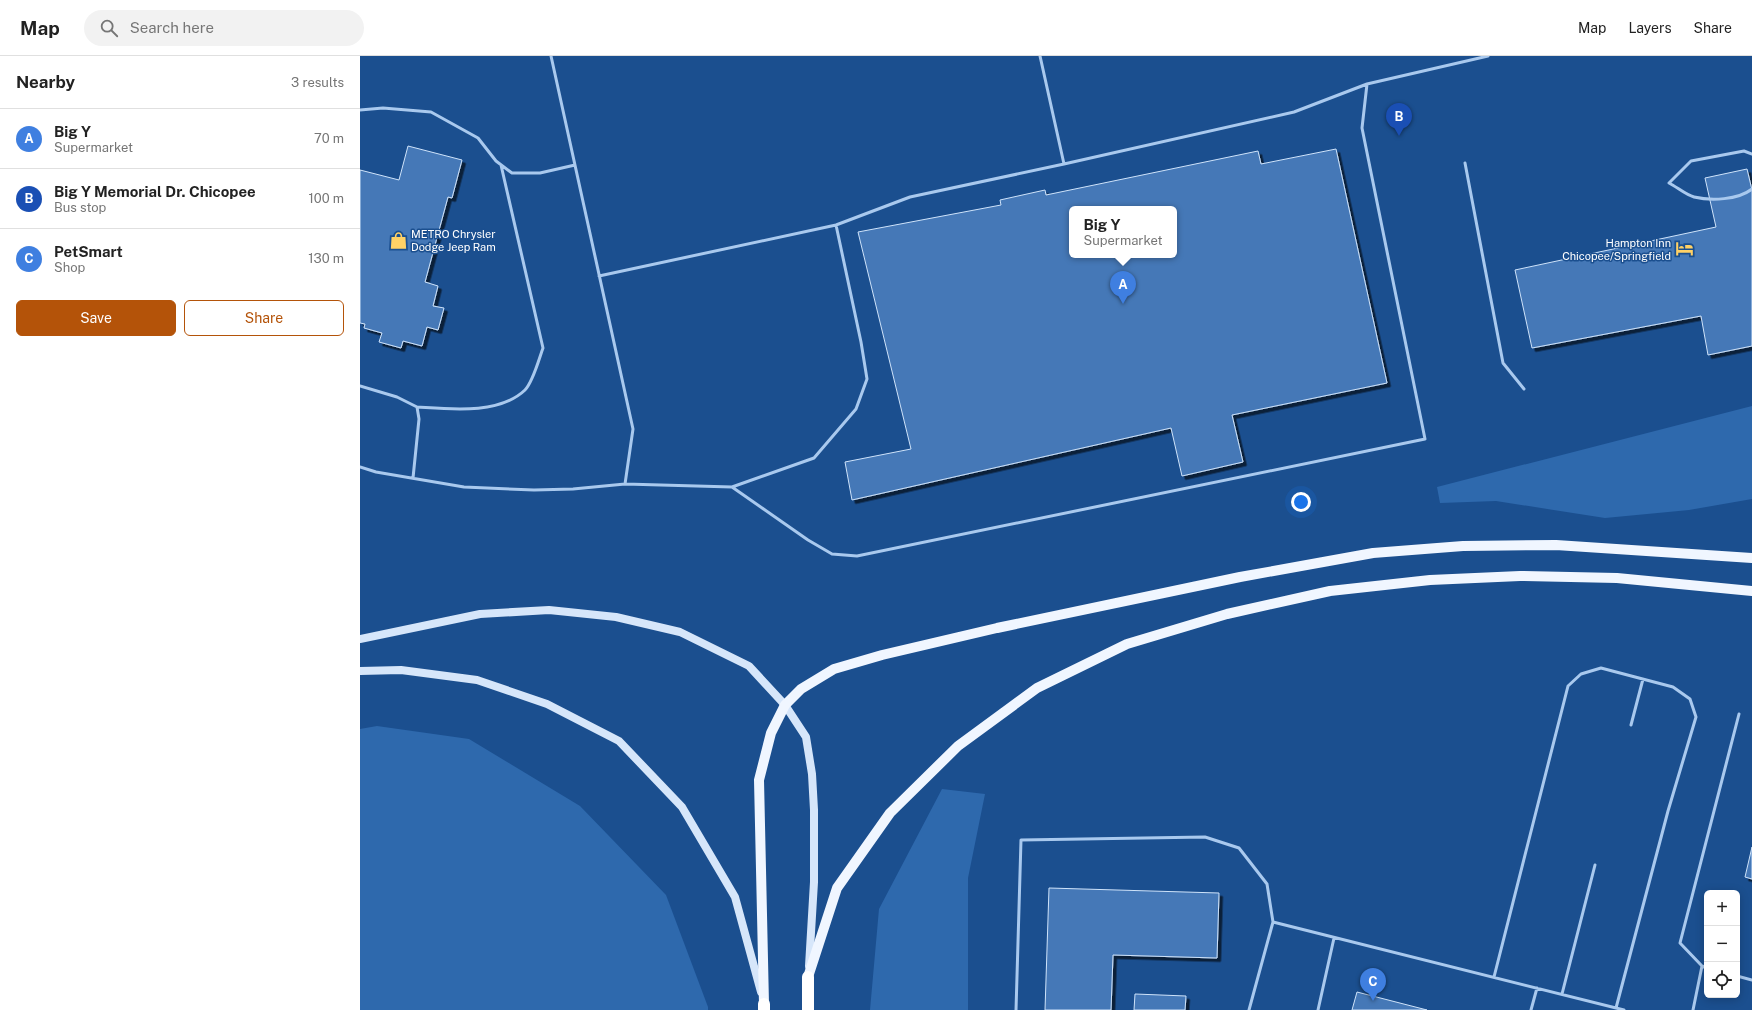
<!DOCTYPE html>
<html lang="en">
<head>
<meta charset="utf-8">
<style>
	body { margin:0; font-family:"Public Sans",sans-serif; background:#f2f2f2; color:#222 }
	.controls { position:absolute; right:12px; bottom:12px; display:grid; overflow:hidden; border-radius:6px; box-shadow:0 2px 10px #0003 }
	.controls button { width:36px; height:36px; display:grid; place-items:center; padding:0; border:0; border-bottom:1px solid #e0e0e0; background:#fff; color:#222; font:20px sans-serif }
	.you { position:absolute; left:941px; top:446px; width:14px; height:14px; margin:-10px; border:3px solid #fff; border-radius:50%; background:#1a73e8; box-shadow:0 0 0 6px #1a73e833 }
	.badge { display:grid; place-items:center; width:26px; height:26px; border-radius:50%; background:#b45309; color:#fff; font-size:13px; font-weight:700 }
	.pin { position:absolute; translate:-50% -33px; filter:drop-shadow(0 1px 2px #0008) }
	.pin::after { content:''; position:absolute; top:21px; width:14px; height:12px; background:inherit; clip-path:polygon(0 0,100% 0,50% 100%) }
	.popup { position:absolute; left:709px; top:150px; width:108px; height:52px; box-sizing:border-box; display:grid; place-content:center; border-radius:6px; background:#fff; filter:drop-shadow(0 1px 3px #0005); font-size:13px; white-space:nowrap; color:#767676 }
	.popup b { font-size:15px; color:#222 }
	.popup::after { content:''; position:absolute; left:50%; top:100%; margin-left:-8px; border:8px solid transparent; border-top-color:#fff }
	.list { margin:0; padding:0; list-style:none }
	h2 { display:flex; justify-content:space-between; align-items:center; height:52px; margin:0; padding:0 16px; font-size:17px }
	h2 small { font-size:13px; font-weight:400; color:#767676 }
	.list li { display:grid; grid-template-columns:26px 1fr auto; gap:12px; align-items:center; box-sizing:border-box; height:60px; padding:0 16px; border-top:1px solid #e0e0e0 }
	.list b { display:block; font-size:15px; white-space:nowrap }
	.list p { margin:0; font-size:13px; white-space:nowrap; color:#767676 }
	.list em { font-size:13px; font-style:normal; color:#767676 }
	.actions { display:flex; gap:8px; padding:12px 16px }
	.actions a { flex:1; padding:9px 0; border:1px solid #b45309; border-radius:6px; text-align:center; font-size:14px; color:#b45309 }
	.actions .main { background:#b45309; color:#fff }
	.icon { flex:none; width:22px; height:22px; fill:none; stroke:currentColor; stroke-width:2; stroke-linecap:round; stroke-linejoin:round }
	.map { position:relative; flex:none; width:1392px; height:954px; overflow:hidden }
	header { display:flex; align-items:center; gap:24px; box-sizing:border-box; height:56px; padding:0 20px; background:#fff; border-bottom:1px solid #e0e0e0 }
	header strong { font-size:19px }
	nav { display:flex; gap:22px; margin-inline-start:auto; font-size:14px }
	.search { width:280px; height:36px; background:#f2f2f2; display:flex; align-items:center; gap:10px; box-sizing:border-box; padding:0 14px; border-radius:22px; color:#767676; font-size:15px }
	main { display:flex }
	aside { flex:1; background:#fff }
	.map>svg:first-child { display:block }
	.green { fill:#2e69ad }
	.building { fill:#4478b7; stroke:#cfe3fa; fill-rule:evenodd; filter:url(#shadow) }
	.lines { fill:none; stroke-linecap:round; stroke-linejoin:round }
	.service { stroke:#a9c9ee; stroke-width:3 }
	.secondary { stroke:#d6e6fa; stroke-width:8 }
	.primary { stroke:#f0f6ff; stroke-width:10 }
	.motorway { stroke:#fff; stroke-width:12 }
	.labels { text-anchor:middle; stroke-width:3; stroke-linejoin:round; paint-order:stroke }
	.poi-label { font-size:11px; fill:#fff; stroke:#1b4f8f; text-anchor:start }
</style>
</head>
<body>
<header>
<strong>Map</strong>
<div class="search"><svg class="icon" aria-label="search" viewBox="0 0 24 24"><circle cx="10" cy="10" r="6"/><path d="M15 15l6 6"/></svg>Search here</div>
<nav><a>Map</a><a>Layers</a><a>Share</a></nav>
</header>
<main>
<aside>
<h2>Nearby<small>3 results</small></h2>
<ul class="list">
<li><span class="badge" style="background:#3f7fe0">A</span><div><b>Big Y</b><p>Supermarket</p></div><em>70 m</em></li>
<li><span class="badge" style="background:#1a4fb4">B</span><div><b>Big Y Memorial Dr. Chicopee</b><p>Bus stop</p></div><em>100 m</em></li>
<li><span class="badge" style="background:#3f7fe0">C</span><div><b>PetSmart</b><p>Shop</p></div><em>130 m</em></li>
</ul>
<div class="actions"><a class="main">Save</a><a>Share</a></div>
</aside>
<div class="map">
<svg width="1392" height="954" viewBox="0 0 1392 954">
	<defs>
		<filter id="shadow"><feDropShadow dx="3.5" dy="3.5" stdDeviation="0" flood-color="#0009"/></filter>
	</defs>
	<rect width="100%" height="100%" fill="#1b4f8f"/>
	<path class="green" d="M1392 350V443L1329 454 1245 462 1136 445 1080 447 1077 431Z
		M17 670 109 683 220 750 306 839 348 951V954H0V673Z
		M582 733 625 738 608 822V954H510L519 853Z"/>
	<path class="building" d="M48 90 102 104 92 142 88 141 65 226 78 230 73 250 84 252 78 274 67 271 62 290 43 285 41 292 19 286 22 277 4 272 5 268 0 267V114L39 124Z
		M976 93 1027 327 872 359 883 406 822 420 811 372 492 444 485 406 551 393 498 176 641 149 640 144 685 134 686 139 898 95 901 108ZM712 153H814V199H712Z
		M1387 113 1392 134V290L1348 299 1341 260 1172 292 1155 214 1356 171 1345 122Z
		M1392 791V823L1385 821Z
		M689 832 859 837 857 902 753 899 751 954H685Z
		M997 936 1067 954H992Z
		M775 938 826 940 825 954H774Z"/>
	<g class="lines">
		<path class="service" d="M191 0 273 373 265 428
			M680 0 704 108
			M0 54 23 52 71 56 118 82 136 105 152 117H180L215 109
			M1392 98 1384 95 1331 105 1309 127C1317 131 1326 139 1334 141 1351 145 1378 144 1392 133
			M1105 107 1143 307 1164 333
			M239 220 476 169 550 141 704 108 934 56 1007 28 1128 0
			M0 330 37 341 57 351 59 363 53 422
			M57 351C89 353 139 359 165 334 173 326 179 303 183 292L141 109
			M0 411 16 416 104 431 174 434 213 433 265 428 372 431 454 402 496 353 507 323 501 286 476 169
			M372 431 448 484 472 498 497 500 1065 383 1002 72 1007 28
			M1271 669 1283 623
			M1342 910 1320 887 1379 658
			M1377 920 1392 924
			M1134 921 1208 630 1221 618 1241 612 1313 631 1330 643 1336 661 1308 755 1256 952
			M1202 938 1235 809
			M656 954 661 784 845 781 879 792 907 828 913 866 1264 954
			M889 954 913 866
			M958 954 974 882
			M1171 954 1177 932
			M1333 954 1342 910 1347 912"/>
		<path class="secondary" d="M0 583 120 558 189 554 256 561 320 576 389 610 425 649 446 681 452 718 454 754V826L449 910
			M0 615 41 614 117 624 187 648 259 685 322 751 375 841 401 936"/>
		<path class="primary" d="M448 921 477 832 530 757 598 690 677 632 767 588 867 558 970 535 1070 524 1160 520 1257 522 1392 535
			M404 948 399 724 411 677 425 649 441 633 474 613 522 599 637 572 880 521 1013 497 1103 490 1196 489 1392 502"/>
		<path class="motorway" d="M404 948V954
			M448 954V921"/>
	</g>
	<defs>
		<symbol id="shop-bare" viewBox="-9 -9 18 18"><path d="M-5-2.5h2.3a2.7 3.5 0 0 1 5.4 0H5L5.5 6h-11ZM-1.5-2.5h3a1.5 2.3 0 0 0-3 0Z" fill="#ffd166" stroke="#1b4f8f" stroke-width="2.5" paint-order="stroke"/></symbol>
		<symbol id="hotel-bare" viewBox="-9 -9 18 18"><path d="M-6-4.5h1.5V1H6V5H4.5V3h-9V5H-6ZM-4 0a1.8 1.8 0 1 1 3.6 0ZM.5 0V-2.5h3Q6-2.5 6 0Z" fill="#ffd166" stroke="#1b4f8f" stroke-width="2.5" paint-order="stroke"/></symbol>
	</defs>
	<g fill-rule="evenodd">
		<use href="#shop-bare" x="26" y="172" width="25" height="25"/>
		<use href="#hotel-bare" x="1312" y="180" width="25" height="25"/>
	</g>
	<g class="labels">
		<g class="poi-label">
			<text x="51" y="182">METRO Chrysler<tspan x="51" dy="13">Dodge Jeep Ram</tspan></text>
			<text x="1311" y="191" text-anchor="end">Hampton Inn<tspan x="1311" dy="13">Chicopee/Springfield</tspan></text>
		</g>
	</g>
</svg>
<div class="controls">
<button>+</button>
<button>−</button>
<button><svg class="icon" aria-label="locate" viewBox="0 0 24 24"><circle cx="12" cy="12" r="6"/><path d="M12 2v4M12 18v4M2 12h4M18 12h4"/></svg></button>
</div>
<div class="you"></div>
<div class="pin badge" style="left:763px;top:248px;background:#3f7fe0">A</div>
<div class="popup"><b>Big Y</b>Supermarket</div>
<div class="pin badge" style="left:1039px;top:80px;background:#1a4fb4">B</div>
<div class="pin badge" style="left:1013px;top:945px;background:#3f7fe0">C</div>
</div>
</main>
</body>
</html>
